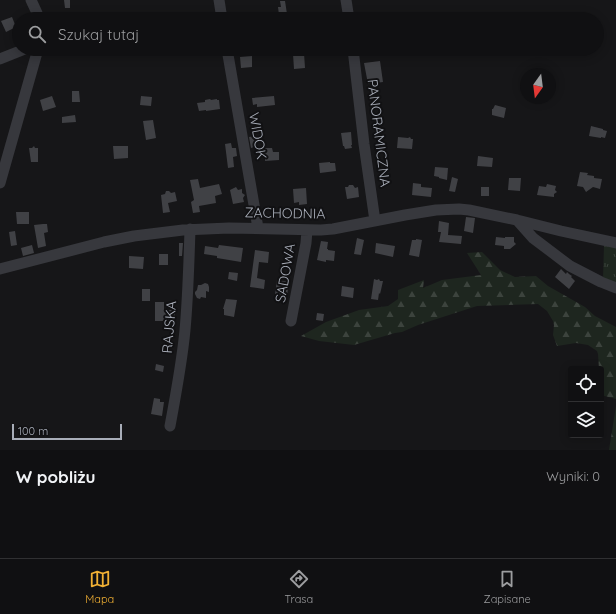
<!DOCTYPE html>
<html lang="pl">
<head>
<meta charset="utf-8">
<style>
	body { margin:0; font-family:Quicksand,sans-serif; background:#19191b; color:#f1f3f6 }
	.controls { position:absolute; right:12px; bottom:12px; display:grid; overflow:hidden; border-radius:4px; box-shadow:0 2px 10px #0003 }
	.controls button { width:36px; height:36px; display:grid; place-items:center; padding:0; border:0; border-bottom:1px solid #303032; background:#101012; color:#f1f3f6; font:20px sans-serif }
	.compass { position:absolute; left:520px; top:68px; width:36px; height:36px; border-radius:50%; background:#101012; box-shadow:0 2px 10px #0003; rotate:194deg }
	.scale { position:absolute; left:12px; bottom:10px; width:110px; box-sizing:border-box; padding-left:4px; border:2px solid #a8adb8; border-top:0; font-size:11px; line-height:14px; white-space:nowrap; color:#a8adb8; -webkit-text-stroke:3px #111113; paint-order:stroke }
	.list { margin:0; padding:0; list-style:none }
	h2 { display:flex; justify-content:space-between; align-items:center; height:52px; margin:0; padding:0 16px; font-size:17px }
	h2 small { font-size:13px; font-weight:400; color:#9c9d9f }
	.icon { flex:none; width:22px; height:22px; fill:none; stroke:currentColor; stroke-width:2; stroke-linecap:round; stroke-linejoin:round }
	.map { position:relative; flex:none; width:616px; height:450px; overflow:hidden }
	.search { position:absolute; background:#101012; box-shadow:0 2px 10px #0003; left:12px; right:12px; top:12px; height:44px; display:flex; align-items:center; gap:10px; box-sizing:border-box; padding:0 14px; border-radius:22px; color:#9c9d9f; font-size:15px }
	.sheet { height:108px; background:#101012 }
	nav { display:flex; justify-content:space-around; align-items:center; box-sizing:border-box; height:56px; border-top:1px solid #303032; background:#101012; font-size:11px; color:#9c9d9f }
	nav a { display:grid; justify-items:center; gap:2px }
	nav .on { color:#f2b134 }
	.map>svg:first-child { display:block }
	.grass { fill:url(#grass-tufts) }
	.forest { fill:url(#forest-firs) }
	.building { fill:#404145 }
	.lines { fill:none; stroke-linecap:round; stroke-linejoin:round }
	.minor { stroke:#37383d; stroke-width:11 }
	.labels { text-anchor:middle; stroke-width:4; stroke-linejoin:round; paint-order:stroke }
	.street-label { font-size:14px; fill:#a8adb8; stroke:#111113 }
</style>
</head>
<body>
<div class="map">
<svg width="616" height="450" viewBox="0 0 616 450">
	<defs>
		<pattern id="grass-tufts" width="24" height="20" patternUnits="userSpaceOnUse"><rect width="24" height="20" fill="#1e261f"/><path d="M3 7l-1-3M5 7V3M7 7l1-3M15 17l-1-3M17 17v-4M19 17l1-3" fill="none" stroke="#3c433d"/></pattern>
		<pattern id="forest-firs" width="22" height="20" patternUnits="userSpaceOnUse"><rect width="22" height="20" fill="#1e261f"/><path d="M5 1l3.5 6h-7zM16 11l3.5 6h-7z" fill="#3c433d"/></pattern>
	</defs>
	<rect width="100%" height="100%" fill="#161618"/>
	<path class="grass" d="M604 246 616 247V285L603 280Z"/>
	<path class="forest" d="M482 252 500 270 515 277 536 276 548 286 585 307 595 316 616 327V399L601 395V369H599L598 354 597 351 588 345 576 343 557 346 553 335 554 325 553 321 547 311 538 304 477 306 418 325 402 332 395 333 354 345 319 341 301 336 326 322 359 310 388 306 398 299V290L424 280 423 288 442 280 481 275 467 253Z
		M616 406V450H609Z"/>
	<path class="building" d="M64 0H70V8H65Z
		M280 1H285L287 14 300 13V19H280L279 15H282H279L278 7H281Z
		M249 12 250 19H239V14Z
		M12 17 16 27 6 32 1 21Z
		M79 49H86V55H79Z
		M304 53 305 68 294 69 293 54Z
		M252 56V67L241 68 240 57Z
		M380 61 383 82 368 84 364 63Z
		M72 91H79L80 102H72Z
		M52 96 56 107 43 111 40 100Z
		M141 96 152 97 151 106 140 105Z
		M274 96 275 105 257 107V104L253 105 252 98Z
		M210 99 211 100 217 99V100H219L220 109 206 111V110L199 111 197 103 205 102V100Z
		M495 105 506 108 504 118 492 115V109H493Z
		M75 115 76 122 62 123V117Z
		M153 120 156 138 146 140 143 121Z
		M591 126 603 129V130L607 131 605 138 601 137V138L589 136Z
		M351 132 352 145H351L352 148 345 149 344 146H343L341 133Z
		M256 136 257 146 251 148 249 137Z
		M398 137 408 138 410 137 411 139H413L412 149 397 148Z
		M231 143 232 148H236L237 156 233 157 234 167 228 168 225 144Z
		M34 146 35 148H38V162H31L29 148H32Z
		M113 146H128V158L114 159Z
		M263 148H272L273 152H279V160L265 161V157H263Z
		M478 156 493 158 492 167 477 166Z
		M330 162V163H335L336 171 320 173 319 163Z
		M435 167 448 168 447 180 439 178V177L434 176Z
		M580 172 588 173 587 175 594 176V178L602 179 600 189 593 187 586 192 583 187 577 186Z
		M452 177 458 179 455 192 449 191Z
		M509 178H521L520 191 508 190Z
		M198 179 200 188 219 184 222 194 215 196 216 203 199 206 200 212 193 213 191 202 194 200 190 180Z
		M413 183 421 184V187L432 188 431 197 412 195Z
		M547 184 556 186 555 190 557 192 554 194V197L537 195 539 186 546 187Z
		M349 185H353L355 188 358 187 359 197 347 199 345 187H348Z
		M236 187 238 190 242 189V193L245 195 243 198 244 202 233 204 230 190Z
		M481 187H489V196H481Z
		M306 188 307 204 299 205V202L294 203 293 189Z
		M166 191H169L171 193 175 192 177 201 168 203 170 212 163 213 161 195 165 194Z
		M16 212H29V224H17Z
		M466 217 475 218 473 233 464 231Z
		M439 221 449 223 448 235 462 236 461 244 439 242 441 232H438Z
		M43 224H47L48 232 44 233 46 246 38 248 34 225Z
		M15 231 17 245 11 246 9 232Z
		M496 237 505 238V237H514V242L516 244 510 249H504V246L495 245Z
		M357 238 364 240 361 255 354 254Z
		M416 239 422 240 419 257 409 255 412 240H416Z
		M321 241 328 242 327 249H328V250L335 251 334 261 326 260V262L317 260Z
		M179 243H183L182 256H179Z
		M376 243 395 246 393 257 375 253Z
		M32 245 34 253 23 256 21 248Z
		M219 245 243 248 241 262 217 258V256L204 254 205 246 218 248Z
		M255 250 269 252 268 263 259 262 257 278 265 280 264 289 250 287Z
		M159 254H168V265H159Z
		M129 256 144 257 143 269 129 268Z
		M561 269 566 274 567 272 569 274 572 276 571 277 575 281 569 289 555 277Z
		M229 272 238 273 237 281 228 279Z
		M374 279 377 280 379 279 380 281H383L381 290 380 294 379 293 378 300 371 299Z
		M277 280 289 282 287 296 275 294Z
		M205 283 208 284 209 287V292L206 291V298L201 297 200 299 197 298 195 294V292L197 290 198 285H201Z
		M342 286 354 288 353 298 341 296Z
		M142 289H150V301H142Z
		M226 299 237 300 234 317 224 315V309H223Z
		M155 302H164V310H175V319H169V321H155Z
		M317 313 324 314 323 321 316 320Z
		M156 364 164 366 163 372 155 370Z
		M154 398 160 399V402H164L162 416 151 414Z"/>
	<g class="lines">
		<path class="minor" d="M31 0 37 13 38 19
			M219 0 222 19
			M346 0 349 19
			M227 49 258 228
			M353 49 364 144 375 221
			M0 59 25 49
			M0 183 38 49
			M517 220 533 238 570 266 601 282 616 288
			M0 269 104 242 134 236 183 230 229 228 321 230 333 229 405 215 436 210 459 209 469 210 517 220 561 231 616 243
			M291 321 306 243 307 230
			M170 426C176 394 182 362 185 330 188 297 189 263 190 229"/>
	</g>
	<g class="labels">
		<g class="street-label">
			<text transform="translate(379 133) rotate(83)" y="5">PANORAMICZNA</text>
			<text transform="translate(258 136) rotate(80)" y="5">WIDOK</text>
			<text transform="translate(285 213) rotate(1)" y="5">ZACHODNIA</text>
			<text transform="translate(285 273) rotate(-80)" y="5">SADOWA</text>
			<text transform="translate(169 327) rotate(-85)" y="5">RAJSKA</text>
		</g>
	</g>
</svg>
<div class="controls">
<button><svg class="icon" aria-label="locate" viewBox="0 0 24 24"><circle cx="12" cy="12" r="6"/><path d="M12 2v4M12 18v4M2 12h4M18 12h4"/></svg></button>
<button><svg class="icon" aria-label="layers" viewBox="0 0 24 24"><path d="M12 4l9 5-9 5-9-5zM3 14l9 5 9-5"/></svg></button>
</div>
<svg class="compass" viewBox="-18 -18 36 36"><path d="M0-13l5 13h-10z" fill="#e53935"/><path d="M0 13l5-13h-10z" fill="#9c9d9f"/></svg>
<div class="scale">100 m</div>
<div class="search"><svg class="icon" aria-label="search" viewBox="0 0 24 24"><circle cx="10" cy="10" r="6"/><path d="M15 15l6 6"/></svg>Szukaj tutaj</div>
</div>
<section class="sheet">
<h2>W pobliżu<small>Wyniki: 0</small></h2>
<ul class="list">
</ul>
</section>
<nav>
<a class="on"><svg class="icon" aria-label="map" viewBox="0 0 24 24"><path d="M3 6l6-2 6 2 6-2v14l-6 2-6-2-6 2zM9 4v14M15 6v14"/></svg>Mapa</a>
<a><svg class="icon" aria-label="directions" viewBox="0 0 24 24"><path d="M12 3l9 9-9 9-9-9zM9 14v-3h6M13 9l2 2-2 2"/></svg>Trasa</a>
<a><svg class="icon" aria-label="saved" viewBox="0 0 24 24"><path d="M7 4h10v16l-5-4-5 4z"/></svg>Zapisane</a>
</nav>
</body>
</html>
